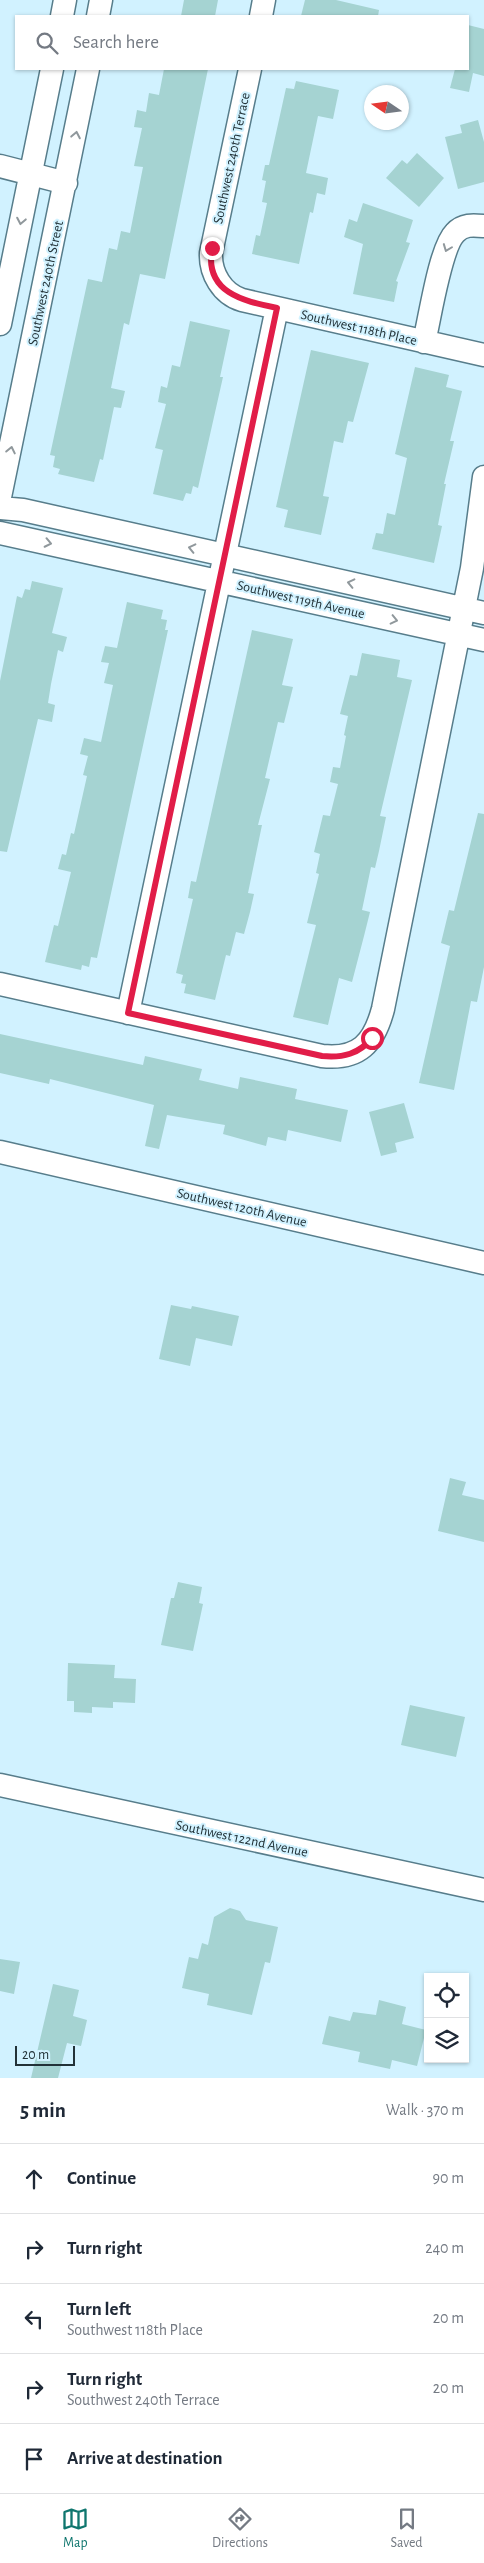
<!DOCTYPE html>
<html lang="en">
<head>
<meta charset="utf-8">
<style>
	body { margin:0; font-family:"Alegreya Sans",sans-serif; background:#f6f6f7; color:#1f2937 }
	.controls { position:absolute; right:15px; bottom:15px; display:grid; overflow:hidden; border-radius:0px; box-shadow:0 1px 4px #0004 }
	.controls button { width:45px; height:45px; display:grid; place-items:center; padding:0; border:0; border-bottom:1px solid #e0e1e3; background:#fff; color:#1f2937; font:25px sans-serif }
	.compass { position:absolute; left:364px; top:85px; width:45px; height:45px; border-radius:50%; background:#fff; box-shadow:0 1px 4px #0004; rotate:283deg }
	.scale { position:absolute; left:15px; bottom:12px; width:60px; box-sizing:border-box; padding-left:5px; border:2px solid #223238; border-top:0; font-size:14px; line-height:18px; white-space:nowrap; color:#223238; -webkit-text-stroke:4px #d1f2ff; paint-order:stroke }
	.stop { position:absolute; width:15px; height:15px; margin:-11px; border:4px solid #e11d48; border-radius:50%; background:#fff }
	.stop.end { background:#e11d48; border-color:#fff; box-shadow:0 1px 5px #0008 }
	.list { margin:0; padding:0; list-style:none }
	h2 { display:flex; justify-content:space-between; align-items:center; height:65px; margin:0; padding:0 20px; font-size:21px }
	h2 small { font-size:16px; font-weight:400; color:#747a83 }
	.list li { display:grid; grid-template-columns:32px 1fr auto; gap:15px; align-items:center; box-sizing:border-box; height:70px; padding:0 20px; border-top:1px solid #e0e1e3 }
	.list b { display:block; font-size:19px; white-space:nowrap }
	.list p { margin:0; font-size:16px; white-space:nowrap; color:#747a83 }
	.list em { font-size:16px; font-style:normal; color:#747a83 }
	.icon { flex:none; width:28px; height:28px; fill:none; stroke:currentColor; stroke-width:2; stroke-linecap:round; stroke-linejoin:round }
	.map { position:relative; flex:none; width:484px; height:2078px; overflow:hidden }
	.search { position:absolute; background:#fff; box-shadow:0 1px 4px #0004; left:15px; right:15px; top:15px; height:55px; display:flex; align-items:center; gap:12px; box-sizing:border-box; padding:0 18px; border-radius:0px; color:#747a83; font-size:19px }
	.sheet { height:415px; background:#fff }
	nav { display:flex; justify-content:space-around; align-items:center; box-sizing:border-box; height:70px; border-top:1px solid #e0e1e3; background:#fff; font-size:14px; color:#747a83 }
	nav a { display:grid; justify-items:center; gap:2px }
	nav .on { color:#0f766e }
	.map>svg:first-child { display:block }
	.building { fill:#a5d3d2 }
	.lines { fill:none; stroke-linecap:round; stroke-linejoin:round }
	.street-casing { stroke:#577d8b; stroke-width:25 }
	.street { stroke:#fff; stroke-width:22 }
	.oneway { stroke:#90989c }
	.route { stroke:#e11d48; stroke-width:6 }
	.labels { text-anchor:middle; stroke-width:4; stroke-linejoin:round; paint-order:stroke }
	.street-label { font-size:14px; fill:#223238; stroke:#d1f2ff }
</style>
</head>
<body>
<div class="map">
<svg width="484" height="2078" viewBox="0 0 484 2078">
	<rect width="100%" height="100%" fill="#d1f2ff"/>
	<path class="building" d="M184 0H218L215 16H181Z
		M305 0H336L379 10 378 16H301Z
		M468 25 484 29V76L473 73 469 92 450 88 455 69H468Z
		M164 69H208L165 279 140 274 129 325 124 323 111 388 125 391 121 408 114 407 103 460 100 459 94 482 58 474 60 469 53 467 55 456 50 455 88 279 102 282 109 248 117 250 121 231 130 233 143 167 134 166 142 128 134 127 137 110 146 112 149 93 159 95Z
		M296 81 339 90 333 119 318 116 306 173 328 178 325 195 317 193 313 213 310 212 299 264 252 254 256 235 260 236 267 203 262 202 266 181 262 180 265 165H269L286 88 294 89Z
		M478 120 484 142V182L458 189 445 137 462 133 460 125Z
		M417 153 444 178 419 207 386 178 402 160 407 164Z
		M363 203 413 220 406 242 410 243 396 281 398 282 394 302 353 294 363 244 344 237 349 219 357 222Z
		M190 321 230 330 220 377H223L198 488 193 486 191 494 186 493 183 501 153 494 163 450 155 448 166 404 158 402 161 386 167 388 172 365 180 367Z
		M311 350 369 363 353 422 348 421 343 443 334 441 323 496 329 497 321 535 284 527 288 510 276 507Z
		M415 367 449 375 446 387 462 391 450 441H454L444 484H446L438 525 442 526 434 563 372 549 376 533 383 534 387 513 395 515 407 458 395 454Z
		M32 581 63 588 52 633 67 637 63 652 58 650 51 684 48 703 55 705 52 722 38 719 7 852 0 851V681L17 596 22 598 25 589 30 590Z
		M127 602 163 610 161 619 167 620 165 630H168L97 958 91 957 89 967 82 965 81 970 45 962 54 925 58 926 71 872 58 869 62 854 66 855 71 833 74 834 87 776 83 775 88 756 80 754 84 738 101 742 113 685 104 683 109 663 101 662 105 646 117 648Z
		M252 630 293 639 282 685 293 687 284 723 278 722 265 778 270 779 258 825H262L248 893 254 894 250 912 244 934 236 932 230 956 226 955 215 1000 184 993 186 984 181 983 183 975 176 973 193 899 188 898 191 881 196 882Z
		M362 653 400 660 397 677 412 680 380 816 386 817 379 851 375 868 371 867 362 910 370 912 364 936 352 982 339 978 328 1025 293 1017 316 925 307 923 319 874 316 873 320 854 314 852 323 815 330 816 338 784 330 782 333 767 340 768 346 736 344 735 348 716 340 714 350 675 357 676Z
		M478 813 484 814V967L477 1002 471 1001 454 1090 419 1083 450 946 441 943 449 910 454 911Z
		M0 1034 143 1065 145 1056 202 1069 199 1080 238 1089 240 1077 297 1089 295 1099 348 1110 341 1142 288 1130 286 1141 268 1137 266 1146 223 1134 225 1125 167 1115 159 1149 145 1146 154 1105 50 1079 49 1084 0 1073Z
		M404 1103 414 1138 395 1143 397 1152 381 1156 369 1112Z
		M171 1305 191 1309 192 1306 239 1316 232 1346 196 1338 190 1366 159 1359Z
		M450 1478 466 1482 462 1495 484 1500V1542L438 1531Z
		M178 1582 202 1587 199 1603 203 1604 193 1651 161 1645 171 1598H174Z
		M68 1663 115 1665 114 1678 136 1679 135 1703 113 1702V1708L92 1707V1713L74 1712V1701H67Z
		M410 1705 465 1717 456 1757 401 1745Z
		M230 1908 240 1911 246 1920 278 1927 270 1963 265 1962 252 2015 207 2005 209 1994 182 1988 189 1957 198 1959 202 1943 208 1945 214 1917Z
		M0 1959 20 1962 14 1994 0 1991Z
		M53 1984 79 1990 73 2016 87 2020 81 2046 67 2043 58 2078H31Z
		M379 2000 406 2007 402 2024 426 2030 417 2066 392 2060 390 2069 358 2062 360 2052 322 2044 329 2016 350 2021 353 2012 376 2015Z"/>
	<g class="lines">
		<defs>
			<path id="street" d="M62 16 65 0
				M98 16 101 0
				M261 16 264 0
				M250 69 211 253C210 273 222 294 242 300L484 355
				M0 166 66 183
				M0 324 52 69
				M424 342C430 318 440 248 455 233 463 224 473 225 484 226
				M0 497 88 69
				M0 508 23 510 484 613
				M0 533 484 640
				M0 984 322 1056C359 1060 374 1043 383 1009L472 568 484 477
				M128 1013 277 308
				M0 1152 484 1263
				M0 1785 484 1890"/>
		</defs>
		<use href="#street" class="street-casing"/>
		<use href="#street" class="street"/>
	</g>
	<defs><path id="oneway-chevron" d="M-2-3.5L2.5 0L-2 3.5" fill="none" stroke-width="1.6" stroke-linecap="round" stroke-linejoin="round" transform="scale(1.25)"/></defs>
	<g class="oneway">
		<use href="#oneway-chevron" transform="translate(76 135) rotate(-79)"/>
		<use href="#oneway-chevron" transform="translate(21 221) rotate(101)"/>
		<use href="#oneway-chevron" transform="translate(447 248) rotate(111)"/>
		<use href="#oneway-chevron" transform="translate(11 450) rotate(-78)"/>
		<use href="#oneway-chevron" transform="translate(48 543) rotate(12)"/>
		<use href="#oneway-chevron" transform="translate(192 548) rotate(-167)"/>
		<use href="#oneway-chevron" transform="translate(351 583) rotate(-167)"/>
		<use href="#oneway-chevron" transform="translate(394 620) rotate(13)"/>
	</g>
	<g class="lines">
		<path class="route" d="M212 248C204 293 244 301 277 308L128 1013 322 1056C343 1058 359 1054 372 1038"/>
	</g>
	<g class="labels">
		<g class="street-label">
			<text transform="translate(231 158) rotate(-78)" y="5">Southwest 240th Terrace</text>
			<text transform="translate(45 283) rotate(-78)" y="5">Southwest 240th Street</text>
			<text transform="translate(359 327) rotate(13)" y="5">Southwest 118th Place</text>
			<text transform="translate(301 599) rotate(13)" y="5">Southwest 119th Avenue</text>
			<text transform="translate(242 1207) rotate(13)" y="5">Southwest 120th Avenue</text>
			<text transform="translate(242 1838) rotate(12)" y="5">Southwest 122nd Avenue</text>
		</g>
	</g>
</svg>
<div class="controls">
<button><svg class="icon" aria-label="locate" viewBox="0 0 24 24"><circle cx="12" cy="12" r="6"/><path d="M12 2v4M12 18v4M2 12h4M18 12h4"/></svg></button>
<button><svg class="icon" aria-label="layers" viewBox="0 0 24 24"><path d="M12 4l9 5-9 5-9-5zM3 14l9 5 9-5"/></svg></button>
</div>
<svg class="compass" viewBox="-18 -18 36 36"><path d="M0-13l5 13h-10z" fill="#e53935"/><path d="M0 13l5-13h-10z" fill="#747a83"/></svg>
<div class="scale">20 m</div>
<div class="stop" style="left:372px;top:1038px"></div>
<div class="stop end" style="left:212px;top:248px"></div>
<div class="search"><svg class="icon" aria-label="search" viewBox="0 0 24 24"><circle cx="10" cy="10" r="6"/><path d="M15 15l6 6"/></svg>Search here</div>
</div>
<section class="sheet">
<h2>5 min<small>Walk · 370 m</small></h2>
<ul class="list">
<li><svg class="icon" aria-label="ahead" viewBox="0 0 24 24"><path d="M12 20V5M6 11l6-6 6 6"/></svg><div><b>Continue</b></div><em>90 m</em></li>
<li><svg class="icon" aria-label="right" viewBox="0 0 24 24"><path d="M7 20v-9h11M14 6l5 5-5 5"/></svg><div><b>Turn right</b></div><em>240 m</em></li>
<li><svg class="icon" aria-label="left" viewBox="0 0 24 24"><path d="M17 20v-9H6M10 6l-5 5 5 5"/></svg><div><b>Turn left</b><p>Southwest 118th Place</p></div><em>20 m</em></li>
<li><svg class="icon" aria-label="right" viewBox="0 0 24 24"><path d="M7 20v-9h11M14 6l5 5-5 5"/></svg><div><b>Turn right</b><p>Southwest 240th Terrace</p></div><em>20 m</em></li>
<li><svg class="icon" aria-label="arrive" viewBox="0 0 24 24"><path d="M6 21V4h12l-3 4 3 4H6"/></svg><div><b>Arrive at destination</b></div></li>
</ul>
</section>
<nav>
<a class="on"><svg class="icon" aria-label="map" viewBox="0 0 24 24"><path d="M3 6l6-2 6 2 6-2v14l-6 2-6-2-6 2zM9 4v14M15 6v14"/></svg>Map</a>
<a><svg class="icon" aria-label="directions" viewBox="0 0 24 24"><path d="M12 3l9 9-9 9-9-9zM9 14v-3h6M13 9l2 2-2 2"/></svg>Directions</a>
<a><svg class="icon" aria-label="saved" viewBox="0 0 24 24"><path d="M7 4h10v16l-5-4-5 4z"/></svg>Saved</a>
</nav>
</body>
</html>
